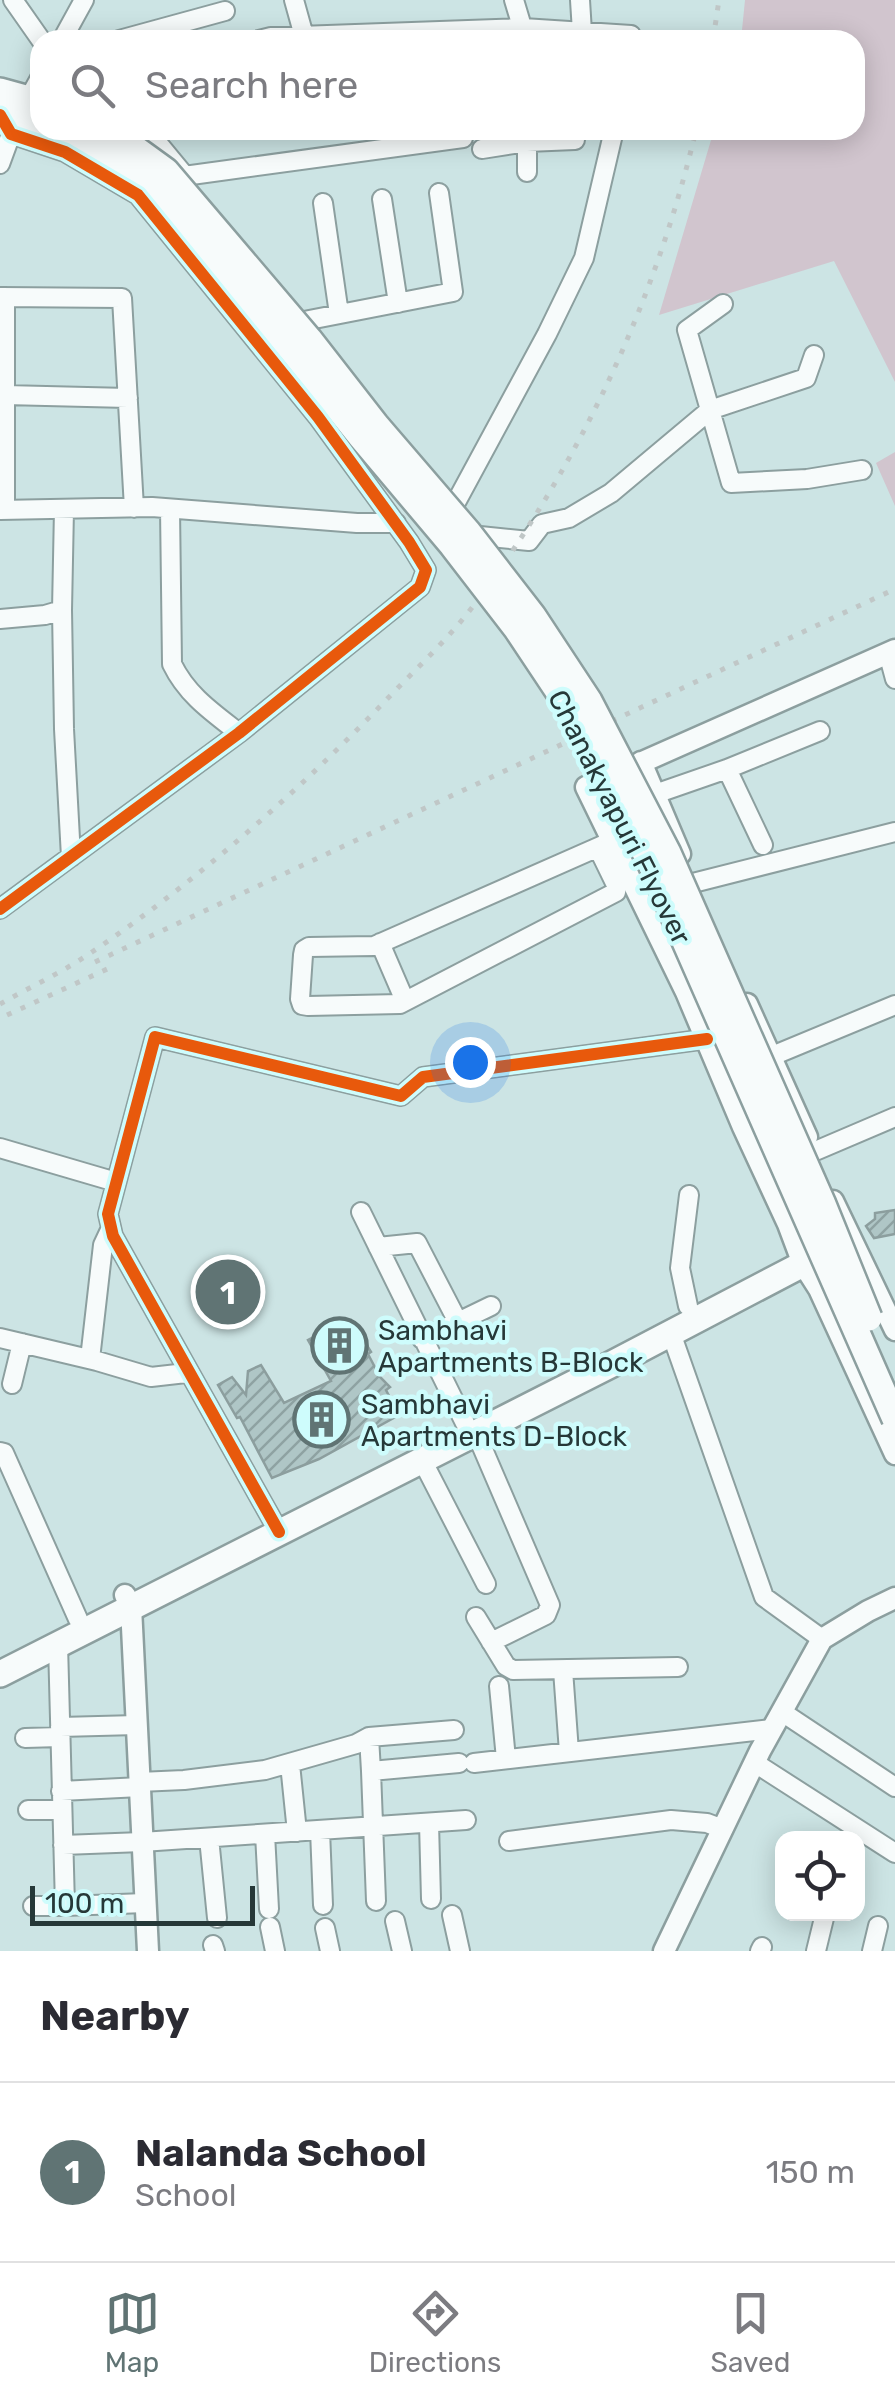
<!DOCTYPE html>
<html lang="en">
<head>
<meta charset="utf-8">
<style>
	body { margin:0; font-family:Rubik,sans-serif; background:#f7f7f7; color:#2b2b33 }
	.controls { position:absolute; right:30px; bottom:30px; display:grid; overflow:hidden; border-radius:20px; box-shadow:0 5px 25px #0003 }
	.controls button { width:90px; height:90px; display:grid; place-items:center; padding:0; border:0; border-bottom:2px solid #e1e1e2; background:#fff; color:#2b2b33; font:50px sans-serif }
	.scale { position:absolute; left:30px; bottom:25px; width:225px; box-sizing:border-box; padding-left:10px; border:5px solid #263838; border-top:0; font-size:28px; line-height:35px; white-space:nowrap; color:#263838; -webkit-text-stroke:8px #cefcfc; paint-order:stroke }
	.you { position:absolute; left:470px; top:1062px; width:35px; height:35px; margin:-25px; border:8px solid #fff; border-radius:50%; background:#1a73e8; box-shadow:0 0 0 15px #1a73e833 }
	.badge { display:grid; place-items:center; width:65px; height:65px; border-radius:50%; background:#607474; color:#fff; font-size:32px; font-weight:700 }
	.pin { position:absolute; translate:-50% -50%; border:5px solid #fff; box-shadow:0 2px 10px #0006 }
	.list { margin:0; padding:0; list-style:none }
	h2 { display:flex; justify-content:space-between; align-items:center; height:130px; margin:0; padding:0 40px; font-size:42px }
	h2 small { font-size:32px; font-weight:400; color:#7c7c81 }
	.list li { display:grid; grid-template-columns:65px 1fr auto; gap:30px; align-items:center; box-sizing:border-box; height:180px; padding:0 40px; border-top:2px solid #e1e1e2 }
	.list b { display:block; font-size:38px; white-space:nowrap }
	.list p { margin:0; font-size:32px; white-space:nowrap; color:#7c7c81 }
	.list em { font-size:32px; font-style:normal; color:#7c7c81 }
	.icon { flex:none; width:55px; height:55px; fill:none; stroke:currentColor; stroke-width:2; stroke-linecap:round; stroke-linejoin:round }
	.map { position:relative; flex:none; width:895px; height:1951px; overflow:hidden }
	.search { position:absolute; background:#fff; box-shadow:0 5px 25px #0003; left:30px; right:30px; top:30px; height:110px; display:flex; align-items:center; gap:25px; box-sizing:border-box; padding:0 35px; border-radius:30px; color:#7c7c81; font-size:38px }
	.sheet { height:310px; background:#fff }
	nav { display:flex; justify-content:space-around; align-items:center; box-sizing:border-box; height:140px; border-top:2px solid #e1e1e2; background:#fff; font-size:28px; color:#7c7c81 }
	nav a { display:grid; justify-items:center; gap:5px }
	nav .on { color:#607474 }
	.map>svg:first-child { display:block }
	.green { fill:#d1c5ce }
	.building { fill:url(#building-hatch); stroke:#8c9e9e; stroke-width:2.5 }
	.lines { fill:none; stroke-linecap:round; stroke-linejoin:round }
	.minor-casing { stroke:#8c9f9f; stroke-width:22 }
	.tertiary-casing { stroke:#8c9f9f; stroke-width:25 }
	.secondary-casing { stroke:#8c9f9f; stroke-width:30 }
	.minor { stroke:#f7fbfb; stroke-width:18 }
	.tertiary { stroke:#f7fbfb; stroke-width:20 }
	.secondary { stroke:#f7fbfb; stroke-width:25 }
	.rail { stroke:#c0c7c7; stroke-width:5; stroke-dasharray:5 10; stroke-linecap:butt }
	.secondary-bridge-casing { stroke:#8c9f9f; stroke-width:30; stroke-linecap:butt }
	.secondary-bridge { stroke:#f7fbfb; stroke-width:25 }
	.cycleway-casing { stroke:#cefcfc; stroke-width:19 }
	.cycleway { stroke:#e8590c; stroke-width:12 }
	.labels { text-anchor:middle; stroke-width:9; stroke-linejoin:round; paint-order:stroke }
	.street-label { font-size:28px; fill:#263838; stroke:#cefcfc }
	.poi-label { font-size:28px; fill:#263838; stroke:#cefcfc; text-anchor:start }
</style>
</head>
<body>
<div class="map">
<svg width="895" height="1951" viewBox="0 0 895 1951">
	<defs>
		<pattern id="building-hatch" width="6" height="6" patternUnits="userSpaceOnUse" patternTransform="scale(2.5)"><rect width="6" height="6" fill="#afc6c6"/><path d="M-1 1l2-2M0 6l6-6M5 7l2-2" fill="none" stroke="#8ea2a2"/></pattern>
	</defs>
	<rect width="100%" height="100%" fill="#cce4e4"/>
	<path class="green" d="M745 0H895V382L834 261 659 315 714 130H855V40H741Z
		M895 452V506L876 463Z"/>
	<path class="building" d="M895 1210V1234L874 1238 866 1226 875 1219V1213Z
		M351 1320 371 1352 368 1354 380 1377 390 1387 386 1390 399 1415 319 1459 272 1478 240 1417 237 1418 218 1385 232 1377 246 1395 248 1371 261 1365 284 1403 331 1381 308 1340 323 1332 336 1349 338 1326Z"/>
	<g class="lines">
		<defs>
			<path id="minor" d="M13 0 41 40
				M294 0 304 36
				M514 0 526 40
				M580 0 582 32
				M62 40 84 0
				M119 40 225 11
				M259 40 271 37 523 28 631 35 630 40
				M29 98 40 78
				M0 115 11 134 65 152 138 195 318 417 409 542 426 570 420 587 239 733 0 909
				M147 130 185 176
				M527 130V172
				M482 149 527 142 575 140
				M0 164 11 134
				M184 176 463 138
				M382 199 398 303
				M323 203 339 314
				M0 297 122 298 134 508
				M5 297V510
				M304 321 453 292 439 193
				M814 355 806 378 710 410 731 483 807 479 862 470
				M5 395 128 398
				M454 506 547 334 584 258 614 130
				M170 509 172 664C187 695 212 712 239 733
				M0 510 152 507 357 523H396
				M480 536 529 541 542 524 569 518 611 493 710 410 687 330 723 304
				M62 610 64 729 71 857
				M0 619 45 615 62 610 64 509
				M888 653 895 679
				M655 794 727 769
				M763 845 727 769 820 731
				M598 848 617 887 616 892 400 1004 308 1006 302 1005 300 999 303 955 304 950 309 947 374 946 612 841
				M693 883 895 832
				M380 943 405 1001
				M772 1056 895 1005
				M0 1148 116 1182
				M813 1152 895 1117
				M361 1212 465 1423
				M378 1247 417 1243 458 1322 422 1339
				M688 1306 680 1268 689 1195
				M458 1322 491 1306
				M671 1333 764 1597 822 1639
				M0 1338 97 1361 151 1377 186 1373 191 1376
				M90 1359 103 1245 111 1228
				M12 1384 22 1343
				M476 1433 550 1605 546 1615 491 1642
				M0 1452 4 1453 78 1619
				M422 1460 486 1584
				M279 1532 113 1236 108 1214 155 1037 401 1096 423 1077 707 1039
				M476 1617 506 1666 513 1670 678 1667
				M563 1670 569 1752
				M499 1686 506 1759
				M782 1712 895 1787
				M60 1727 137 1725
				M25 1738 60 1737
				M474 1763 772 1729
				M755 1763 895 1853
				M290 1764 297 1832
				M371 1771 369 1737 454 1730
				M139 1782 184 1780 265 1770 356 1744 369 1737
				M61 1791 140 1787
				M28 1810H62
				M429 1823 431 1899
				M320 1830 323 1905
				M265 1834 269 1909
				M209 1838 217 1918
				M509 1841 671 1820 707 1823 723 1829
				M63 1845 142 1842 466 1820
				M376 1901 371 1771 459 1763
				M33 1906H65L58 1644
				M65 1906 145 1903
				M452 1915 460 1951
				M395 1921 402 1951
				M270 1927 275 1951
				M325 1928 330 1951
				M213 1945 215 1951
				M760 1951 762 1947
				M816 1951 825 1914
				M872 1951 878 1926"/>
			<path id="tertiary" d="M895 650 586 787 686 992 743 1127 788 1224 803 1264 819 1289 895 1454
				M641 762 680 854
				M747 1004 807 1137
				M833 1201 895 1330
				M125 1595 131 1607 148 1951
				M664 1951 760 1751 822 1639 868 1611 895 1598"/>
			<path id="secondary" d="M0 91 40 102
				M0 113 21 116 40 124
				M0 1674 612 1364 803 1264"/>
		</defs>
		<use href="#minor" class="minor-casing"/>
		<use href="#tertiary" class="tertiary-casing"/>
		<use href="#secondary" class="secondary-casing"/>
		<use href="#minor" class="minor"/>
		<use href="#tertiary" class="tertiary"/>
		<use href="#secondary" class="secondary"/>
		<path class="rail" d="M713 40 719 0
			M95 962 895 589
			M0 1004C30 987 63 972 92 952 200 879 300 790 390 696 420 665 452 635 477 601 581 461 656 300 696 130
			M7 1015 116 965"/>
		<defs>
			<path id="secondary-bridge" d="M54 130 105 151 152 185 293 352 361 437 452 545 516 628 572 712 650 862 895 1419
				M105 130 115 134 166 171 309 339 376 425 468 532 533 616 589 701 668 853 822 1202 869 1318"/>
		</defs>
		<use href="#secondary-bridge" class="secondary-bridge-casing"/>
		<use href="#secondary-bridge" class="secondary-bridge"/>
		<defs>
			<path id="cycleway" d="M0 115 11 134 65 152 138 195 318 417 409 542 426 570 420 587 239 733 0 909
				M279 1532 113 1236 108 1214 155 1037 401 1096 423 1077 707 1039"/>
		</defs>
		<use href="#cycleway" class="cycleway-casing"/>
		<use href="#cycleway" class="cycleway"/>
	</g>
	<defs>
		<symbol id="building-ring" viewBox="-11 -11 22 22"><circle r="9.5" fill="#cefcfc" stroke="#607474" stroke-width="1.5"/><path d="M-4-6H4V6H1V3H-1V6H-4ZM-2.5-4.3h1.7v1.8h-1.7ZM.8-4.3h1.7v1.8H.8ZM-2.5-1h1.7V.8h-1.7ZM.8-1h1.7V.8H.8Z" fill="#607474"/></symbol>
	</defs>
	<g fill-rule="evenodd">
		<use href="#building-ring" x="308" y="1314" width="63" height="63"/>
		<use href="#building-ring" x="290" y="1388" width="63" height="63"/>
	</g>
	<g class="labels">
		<g class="street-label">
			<text transform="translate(620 817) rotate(63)" y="10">Chanakyapuri Flyover</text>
		</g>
		<g class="poi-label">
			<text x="378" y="1340">Sambhavi<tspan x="378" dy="32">Apartments B-Block</tspan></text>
			<text x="361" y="1414">Sambhavi<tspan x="361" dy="32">Apartments D-Block</tspan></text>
		</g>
	</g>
</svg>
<div class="controls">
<button><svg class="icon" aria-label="locate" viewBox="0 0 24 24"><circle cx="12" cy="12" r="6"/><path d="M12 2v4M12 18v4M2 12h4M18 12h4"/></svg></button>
</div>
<div class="scale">100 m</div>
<div class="you"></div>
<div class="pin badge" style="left:228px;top:1292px">1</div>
<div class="search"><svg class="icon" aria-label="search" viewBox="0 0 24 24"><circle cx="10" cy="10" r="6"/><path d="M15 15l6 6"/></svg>Search here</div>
</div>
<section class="sheet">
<h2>Nearby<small></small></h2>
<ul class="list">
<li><span class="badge">1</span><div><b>Nalanda School</b><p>School</p></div><em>150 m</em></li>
</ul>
</section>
<nav>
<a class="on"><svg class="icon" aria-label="map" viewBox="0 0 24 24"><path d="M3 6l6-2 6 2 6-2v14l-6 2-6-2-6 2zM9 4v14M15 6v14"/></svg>Map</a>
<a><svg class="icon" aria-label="directions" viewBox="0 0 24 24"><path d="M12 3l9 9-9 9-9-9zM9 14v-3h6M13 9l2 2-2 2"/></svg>Directions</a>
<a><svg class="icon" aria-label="saved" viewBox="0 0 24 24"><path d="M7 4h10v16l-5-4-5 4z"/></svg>Saved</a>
</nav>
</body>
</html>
